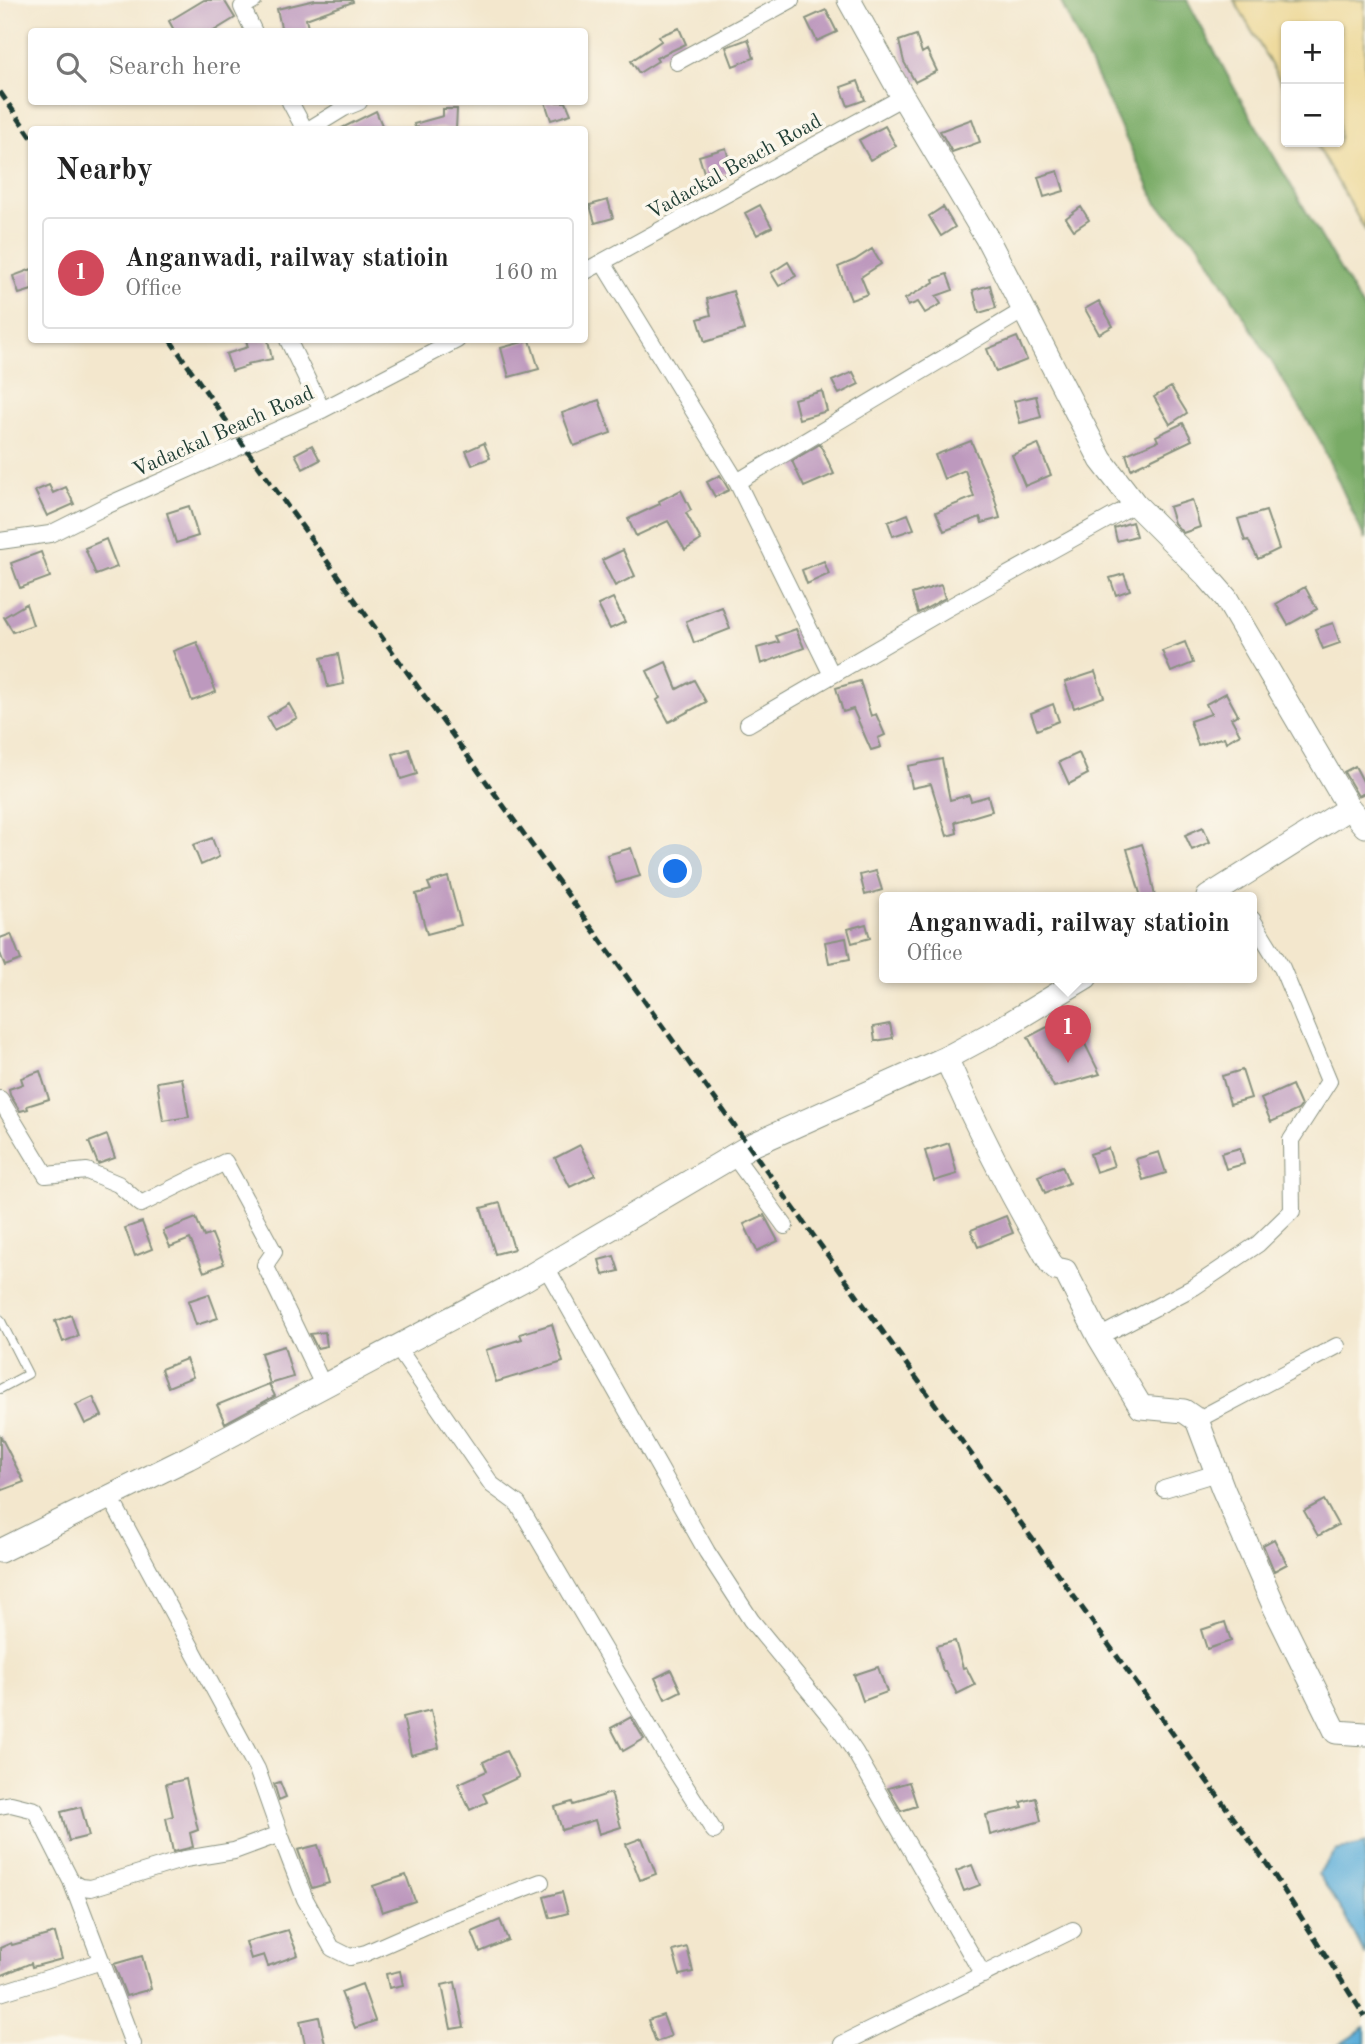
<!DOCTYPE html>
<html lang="en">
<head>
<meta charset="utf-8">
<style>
	body { margin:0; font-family:"Old Standard TT",serif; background:#f2f2f2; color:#222 }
	.controls { position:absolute; right:21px; top:21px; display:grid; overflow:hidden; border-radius:7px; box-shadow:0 2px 5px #0004 }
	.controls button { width:63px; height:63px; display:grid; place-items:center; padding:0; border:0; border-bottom:2px solid #e0e0e0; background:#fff; color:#222; font:35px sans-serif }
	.you { position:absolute; left:676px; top:872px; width:24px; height:24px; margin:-18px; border:5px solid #fff; border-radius:50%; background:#1a73e8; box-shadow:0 0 0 10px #1a73e833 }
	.badge { display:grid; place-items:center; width:46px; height:46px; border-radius:50%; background:#d1495b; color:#fff; font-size:23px; font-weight:700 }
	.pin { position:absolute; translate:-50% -58px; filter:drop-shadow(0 2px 4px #0008) }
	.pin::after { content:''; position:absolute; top:37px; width:24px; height:21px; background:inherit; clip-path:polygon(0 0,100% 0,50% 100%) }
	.popup { position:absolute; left:879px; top:892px; width:378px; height:91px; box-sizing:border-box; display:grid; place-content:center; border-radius:7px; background:#fff; filter:drop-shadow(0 2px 5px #0005); font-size:23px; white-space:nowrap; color:#767676 }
	.popup b { font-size:26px; color:#222 }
	.popup::after { content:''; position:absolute; left:50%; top:100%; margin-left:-14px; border:14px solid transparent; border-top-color:#fff }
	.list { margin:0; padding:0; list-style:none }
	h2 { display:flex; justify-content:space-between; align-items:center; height:91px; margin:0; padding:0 28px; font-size:30px }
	h2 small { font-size:23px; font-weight:400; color:#767676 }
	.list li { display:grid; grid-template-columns:46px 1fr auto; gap:21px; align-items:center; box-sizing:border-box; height:112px; margin:0 14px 14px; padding:0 14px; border:2px solid #e0e0e0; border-radius:7px }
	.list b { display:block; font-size:26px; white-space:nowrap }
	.list p { margin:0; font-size:23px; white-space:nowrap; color:#767676 }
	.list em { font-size:23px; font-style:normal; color:#767676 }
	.icon { flex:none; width:38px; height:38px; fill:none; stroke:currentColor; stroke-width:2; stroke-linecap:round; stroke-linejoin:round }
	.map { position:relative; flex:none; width:1365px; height:2044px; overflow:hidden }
	.search { position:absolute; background:#fff; box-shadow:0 2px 5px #0004; left:28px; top:28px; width:560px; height:77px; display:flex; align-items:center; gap:18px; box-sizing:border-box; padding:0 24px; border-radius:7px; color:#767676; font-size:26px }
	.panel { position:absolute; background:#fff; box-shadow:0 2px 5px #0004; left:28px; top:126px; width:560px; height:217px; border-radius:7px }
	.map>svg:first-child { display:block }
	.forest { fill:#79ab66; stroke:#4c744d; stroke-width:2 }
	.sand { fill:#eeda9e; stroke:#868c69; stroke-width:2 }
	.water { fill:#5eafd9; stroke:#3e7686; stroke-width:2 }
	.building { fill:#bd99be }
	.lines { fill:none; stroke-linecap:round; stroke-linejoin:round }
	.lane-casing { stroke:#899280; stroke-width:10 }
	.street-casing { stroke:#899280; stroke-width:18 }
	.secondary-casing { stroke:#899280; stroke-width:25 }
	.lane { stroke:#fff; stroke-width:8 }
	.street { stroke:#fff; stroke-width:16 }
	.secondary { stroke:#fff; stroke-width:23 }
	.rail { stroke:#1f3d34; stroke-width:5; stroke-dasharray:10 5; stroke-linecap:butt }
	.labels { text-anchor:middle; stroke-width:7; stroke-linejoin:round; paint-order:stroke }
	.street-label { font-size:21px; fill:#1f3d34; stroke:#fbf7ec }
</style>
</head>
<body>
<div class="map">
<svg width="1365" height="2044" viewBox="0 0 1365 2044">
	<rect width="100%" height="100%" fill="#fbf7ec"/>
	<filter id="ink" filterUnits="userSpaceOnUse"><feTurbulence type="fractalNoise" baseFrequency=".0143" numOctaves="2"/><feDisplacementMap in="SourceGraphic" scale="14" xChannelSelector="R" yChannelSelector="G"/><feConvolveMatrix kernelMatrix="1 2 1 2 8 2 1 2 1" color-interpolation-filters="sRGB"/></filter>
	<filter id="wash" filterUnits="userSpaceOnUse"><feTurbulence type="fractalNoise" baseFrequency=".00686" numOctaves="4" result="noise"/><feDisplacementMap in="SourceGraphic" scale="28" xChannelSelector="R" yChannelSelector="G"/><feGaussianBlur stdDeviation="1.57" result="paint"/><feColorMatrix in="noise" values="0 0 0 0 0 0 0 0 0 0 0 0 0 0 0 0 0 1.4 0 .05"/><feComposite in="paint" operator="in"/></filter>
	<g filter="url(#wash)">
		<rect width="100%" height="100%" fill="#f3e7cd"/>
		<path class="forest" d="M1060 0H1187L1237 93 1365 312V539L1318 437 1199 244 1157 204Z"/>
		<path class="sand" d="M1234 0H1365V230L1315 142H1339V26H1286V91Z"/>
		<path class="water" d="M1365 1843V1955L1344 1913 1318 1874 1336 1851Z
			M1365 2028V2044H1340Z"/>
		<g id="blocks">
			<path class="building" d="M204 0H224L235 18 212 32H175L169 21Z
				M315 0H352L353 2 306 19 309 32H282L277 9Z
				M826 10 837 32 817 41 806 19Z
				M679 28 686 44 656 58 658 61 639 73 631 61 661 41 659 36Z
				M916 35 922 53 927 50 937 71 915 82 904 62 899 41Z
				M748 39 754 58 733 66 726 47Z
				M858 81 865 100 848 106 841 87Z
				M545 102H566L571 114 551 120Z
				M443 109H457L456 129 415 127 414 124 443 116Z
				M376 111 384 130H338Z
				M972 119 980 142 952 152 940 131Z
				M885 126 896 146 870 160 859 140Z
				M726 148 732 172 706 179 699 156Z
				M1058 171 1064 191 1044 197 1038 177Z
				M608 200 613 218 595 223 590 205Z
				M760 205 772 227 757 235 745 213Z
				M943 207 955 227 941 236 929 216Z
				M1081 207 1089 220 1074 230 1066 218Z
				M872 249 881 264 861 277 868 294 851 300 838 267 855 260Z
				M788 262 796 276 779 286 771 273Z
				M32 269V290L19 294 13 276Z
				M947 274 953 290 936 296 941 304 925 313 918 302 908 306 905 299 934 282 933 279Z
				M990 285 996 308 979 313 973 290Z
				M733 291 744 330 705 342 698 319 711 315 707 299Z
				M1099 301 1113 326 1099 334 1085 309Z
				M1017 337 1027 360 996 372 987 349Z
				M246 340H268L272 359 247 364 248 366 232 371 226 354 248 347Z
				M530 340 539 369 509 377 501 348Z
				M853 372 859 384 839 394 832 381Z
				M1171 387 1187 413 1170 424 1154 397Z
				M822 391 827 411 799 419 794 399Z
				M1036 396 1041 417 1020 423 1014 401Z
				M599 400 611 433 574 446 562 413Z
				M1183 423 1192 440 1131 469 1126 454 1158 441 1156 436Z
				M971 441 993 492 1000 518 982 523 980 517 944 531 936 512 974 497 965 470 944 479 935 455Z
				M484 443 490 458 472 465 466 451Z
				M820 444 834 474 804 487 792 461Z
				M1038 444 1051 475 1025 486 1012 455Z
				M312 445 320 460 303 469 295 454Z
				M720 475 729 490 715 497 707 482Z
				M49 485 53 493 66 487 74 504 47 516 35 491Z
				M681 490 691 510 686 513 701 540 685 550 668 521 636 536 628 519 660 504 659 501Z
				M1192 500 1200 527 1183 533 1174 523 1169 507Z
				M189 506 198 536 176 543 167 513Z
				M1266 511 1279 549 1258 559 1248 540 1245 541 1238 519Z
				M908 514 914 529 893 536 888 522Z
				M1132 522 1136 536 1117 541 1114 528Z
				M106 539 117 567 96 575 85 548Z
				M623 550 635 576 615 586 602 560Z
				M41 552 50 577 20 588 11 563Z
				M824 561 829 574 807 584 802 570Z
				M1124 574 1130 590 1116 595 1110 578Z
				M941 585 945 598 918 613 912 594Z
				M1305 587 1317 609 1288 625 1276 604Z
				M613 598 625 622 610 629 598 605Z
				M26 604 33 625 13 632 4 617Z
				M722 607 730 629 694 643 686 621Z
				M1333 623 1340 643 1323 649 1315 629Z
				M796 629 804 648 761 664 757 648 779 642 776 636Z
				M197 642 216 692 192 701 173 651Z
				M1185 642 1193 663 1171 672 1162 651Z
				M338 654 344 684 328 687 321 658Z
				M666 662 677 689 694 680 706 702 669 722 657 700 660 698 647 671Z
				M1095 672 1104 697 1074 708 1065 682Z
				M860 681 871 716 876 714 885 735 878 738 881 747 871 750 853 709 843 712 836 688Z
				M1226 693 1238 715 1231 718 1240 734 1226 742 1224 737 1198 745 1190 721 1211 714 1206 704Z
				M289 704 297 718 274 730 267 717Z
				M1053 704 1059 721 1037 730 1031 713Z
				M409 749 417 774 401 779 393 754Z
				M1079 753 1088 774 1069 784 1059 762Z
				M942 759 950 800 969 795 971 801 988 796 992 811 955 822 957 833 947 836 931 784 912 788 908 766Z
				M1355 766 1365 785V793L1358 796 1344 772Z
				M1203 827 1210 842 1192 850 1185 835Z
				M212 838 219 857 201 865 193 845Z
				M1142 844 1149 866 1155 897H1141L1127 849Z
				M631 848 640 876 616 883 607 855Z
				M876 871 882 890 865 895 860 875Z
				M448 877 461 925 427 934 416 894 431 890 428 883Z
				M866 924 870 938 852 943 848 929Z
				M11 934 21 960 5 966 0 953V938Z
				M846 938 850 959 829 963 825 942Z
				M890 1024 893 1038 875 1041 873 1027Z
				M1053 1024 1060 1038 1077 1028 1100 1074 1054 1087 1028 1037Z
				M1242 1070 1251 1098 1230 1104 1222 1076Z
				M40 1071 49 1099 27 1106 28 1109 20 1111 10 1095 9 1089 23 1084 21 1078Z
				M182 1078 189 1117 163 1121 157 1082Z
				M1292 1085 1301 1106 1298 1110 1271 1122 1261 1099Z
				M107 1135 115 1158 98 1164 89 1142Z
				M949 1143 957 1174 934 1181 925 1151Z
				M580 1145 595 1175 570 1187 555 1158Z
				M1108 1148 1114 1166 1096 1172 1090 1154Z
				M1240 1148 1244 1164 1226 1169 1221 1153Z
				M1159 1152 1166 1173 1143 1180 1136 1159Z
				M1062 1166 1069 1183 1045 1193 1038 1176Z
				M500 1203 514 1249 495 1254 481 1208Z
				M764 1215 778 1241 757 1251 744 1224Z
				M1006 1216 1013 1233 978 1247 971 1230Z
				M196 1218 204 1237 212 1234 224 1264 204 1272 190 1239 170 1247 163 1231Z
				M142 1222 152 1249 135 1256 125 1228Z
				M614 1256 619 1271 603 1275 599 1260Z
				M209 1294 218 1318 196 1325 188 1301Z
				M71 1315 78 1336 63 1342 55 1321Z
				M552 1324 563 1362 496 1382 486 1350 522 1339 520 1334Z
				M325 1332 327 1346 317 1348 310 1334Z
				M284 1346 293 1377 270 1384 261 1353Z
				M186 1359 193 1377 168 1387 161 1369Z
				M269 1384 275 1396 225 1423 217 1405Z
				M93 1397 102 1416 85 1424 76 1405Z
				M0 1435 24 1482 0 1491Z
				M1324 1500 1338 1525 1318 1536 1304 1511Z
				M1274 1539 1287 1564 1274 1571 1263 1545Z
				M1225 1622 1231 1641 1207 1649 1201 1630Z
				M955 1641 963 1668 966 1667 975 1685 957 1694 945 1671H943L936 1646Z
				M878 1667 887 1692 863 1701 854 1675Z
				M671 1670 681 1691 665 1699 655 1678Z
				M431 1710 439 1748 411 1755 403 1717Z
				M631 1717 644 1739 623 1751 611 1728Z
				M506 1751 519 1777 483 1794 487 1802 470 1810 458 1784 487 1771 483 1762Z
				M186 1779 198 1830 190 1833 193 1847 173 1852 166 1818 173 1816 166 1784Z
				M280 1782 286 1797 279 1800 274 1784Z
				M909 1782 917 1806 901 1811 888 1788Z
				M611 1793 621 1827 599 1834 595 1820 562 1830 555 1807 572 1802 573 1805Z
				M1036 1798 1041 1821 990 1835 986 1815 1023 1807 1021 1802Z
				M81 1807 89 1836 69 1841 61 1812Z
				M642 1838 656 1874 640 1880 626 1844Z
				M318 1845 329 1883 312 1888 298 1850Z
				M972 1865 980 1885 964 1891 956 1871Z
				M406 1875 415 1901 382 1912 373 1886Z
				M562 1892 568 1913 550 1918 544 1897Z
				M500 1920 508 1940 480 1952 472 1932Z
				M288 1930 298 1955 268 1966 264 1955 251 1959 246 1942Z
				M55 1933 62 1959 32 1967 31 1963 0 1976V1948L11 1943 12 1945Z
				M687 1947 693 1972 680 1975 673 1951Z
				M142 1956 151 1989 126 1996 114 1964Z
				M400 1971 403 1985 389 1988 386 1974Z
				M455 1982 464 2027 451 2029 442 1985Z
				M362 1984 375 2021 355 2028 341 1992Z
				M663 2015 671 2036 656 2042 648 2020Z
				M319 2017 325 2044H305L300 2021Z"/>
		</g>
	</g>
	<g filter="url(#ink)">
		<use href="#blocks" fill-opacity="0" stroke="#899280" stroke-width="2"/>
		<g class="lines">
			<defs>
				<path id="lane" d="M0 1319 28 1374 0 1389"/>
				<path id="street" d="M254 0 242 7 254 32
					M677 62 791 0
					M290 102 305 130
					M308 130 344 108 359 102
					M603 263 737 482 832 675
					M584 272 903 97
					M288 340 322 410
					M737 482 1024 310
					M0 541 50 534 108 505 322 410 457 340
					M748 724 946 609 1135 504
					M0 1099 46 1175 87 1171 118 1184 141 1204 225 1162 274 1252 265 1265 324 1387
					M734 1156 785 1226
					M546 1267 707 1552 751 1620 834 1721 855 1752 983 1975
					M1099 1337 1194 1287 1258 1244 1292 1211 1291 1140 1329 1081 1282 968 1252 919
					M397 1347 492 1485 518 1504 668 1759 714 1831
					M1197 1420 1337 1346
					M1164 1489 1217 1473
					M110 1497 257 1769 280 1834
					M0 1806 11 1804 35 1810 71 1881 81 1887 91 1888 185 1859 234 1851 280 1834 305 1899 332 1948 350 1957 366 1953 446 1918 541 1882
					M71 1881 133 2044
					M0 1993 102 1961
					M842 2044 1073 1930"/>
				<path id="secondary" d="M849 0 903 97 988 240 1101 460 1135 504 1206 575 1226 598 1349 808 1365 826
					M1208 897 1349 808
					M946 1058C977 1128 1012 1197 1051 1264L1056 1269 1065 1271 1099 1337 1141 1407 1184 1411 1197 1420 1223 1489 1275 1608 1336 1732 1365 1734
					M0 1551 188 1458 525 1279 750 1146 946 1058 1000 1029 1086 977"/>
			</defs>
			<use href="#lane" class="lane-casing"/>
			<use href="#street" class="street-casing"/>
			<use href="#secondary" class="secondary-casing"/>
			<use href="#lane" class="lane"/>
			<use href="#street" class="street"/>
			<use href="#secondary" class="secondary"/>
			<path class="rail" d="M0 92 32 138
				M170 340 244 446 1269 1867 1365 2017"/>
		</g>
	</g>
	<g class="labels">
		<g class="street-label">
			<text transform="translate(734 166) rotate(-29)" y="7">Vadackal Beach Road</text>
			<text transform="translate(223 431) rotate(-24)" y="7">Vadackal Beach Road</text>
		</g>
	</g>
</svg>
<div class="controls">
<button>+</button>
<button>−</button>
</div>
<div class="you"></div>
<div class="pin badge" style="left:1068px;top:1063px">1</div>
<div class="popup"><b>Anganwadi, railway statioin</b>Office</div>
<div class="search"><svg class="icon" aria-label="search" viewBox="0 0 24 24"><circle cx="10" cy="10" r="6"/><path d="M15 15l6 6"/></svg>Search here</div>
<section class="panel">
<h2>Nearby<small></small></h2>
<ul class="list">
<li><span class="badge">1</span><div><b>Anganwadi, railway statioin</b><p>Office</p></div><em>160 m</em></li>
</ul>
</section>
</div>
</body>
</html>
